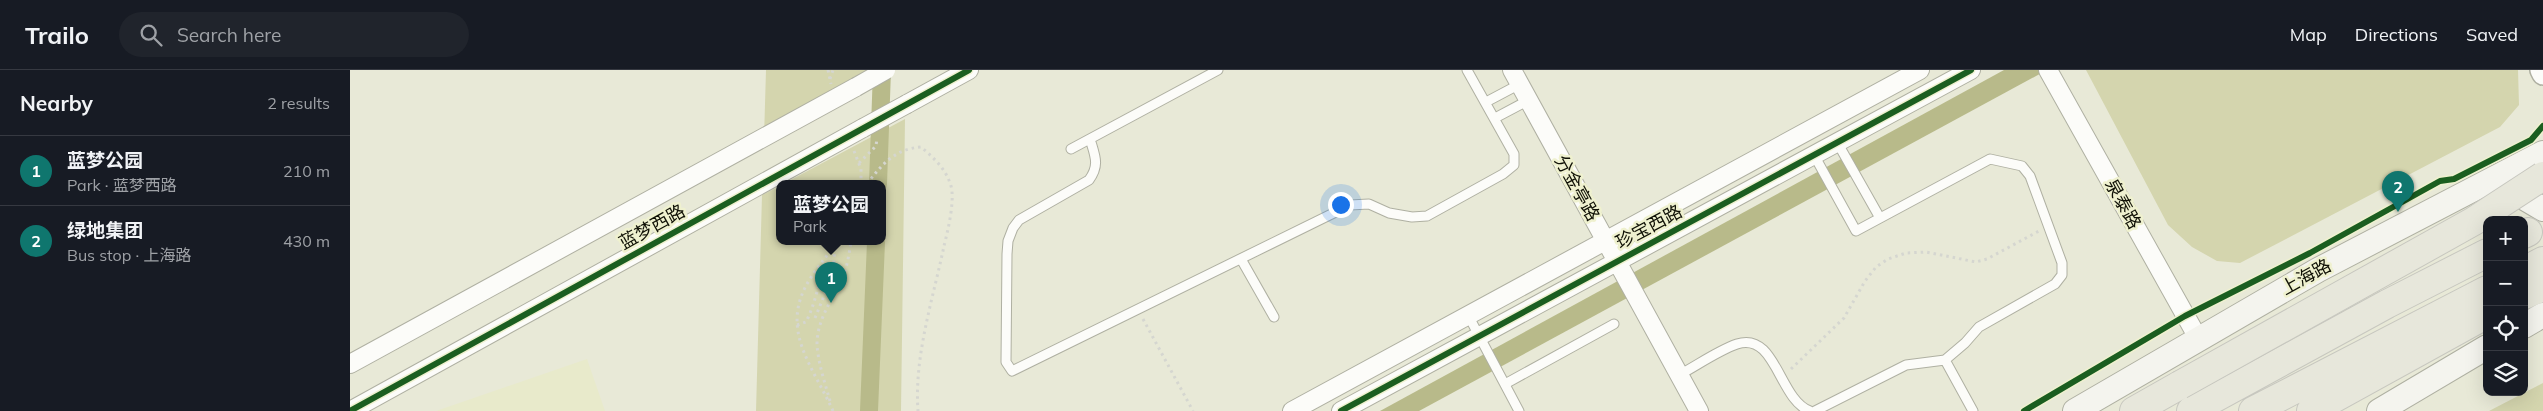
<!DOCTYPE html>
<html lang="en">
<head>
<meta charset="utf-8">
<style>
	body { margin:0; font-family:Mulish,"Noto Sans SC",sans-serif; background:#20242c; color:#f1f3f6 }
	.controls { position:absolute; right:15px; bottom:15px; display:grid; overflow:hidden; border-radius:10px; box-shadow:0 5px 20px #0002 }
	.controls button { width:45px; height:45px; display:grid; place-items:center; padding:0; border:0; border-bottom:1px solid #363941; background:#171b24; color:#f1f3f6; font:25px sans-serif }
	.you { position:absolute; left:990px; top:134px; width:18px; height:18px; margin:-12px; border:4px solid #fff; border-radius:50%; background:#1a73e8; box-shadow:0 0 0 8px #1a73e833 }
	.badge { display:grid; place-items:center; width:32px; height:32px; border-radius:50%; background:#0f766e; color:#fff; font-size:16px; font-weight:700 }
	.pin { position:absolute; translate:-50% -41px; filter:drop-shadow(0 1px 2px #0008) }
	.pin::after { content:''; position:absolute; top:26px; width:18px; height:15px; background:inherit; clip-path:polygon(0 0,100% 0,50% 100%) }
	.popup { position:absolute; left:426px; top:110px; width:110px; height:65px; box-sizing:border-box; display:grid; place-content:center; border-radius:10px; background:#171b24; filter:drop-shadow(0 1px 4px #0005); font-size:16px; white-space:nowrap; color:#9ea1a6 }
	.popup b { font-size:19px; color:#f1f3f6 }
	.popup::after { content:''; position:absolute; left:50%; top:100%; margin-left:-10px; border:10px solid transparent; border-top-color:#171b24 }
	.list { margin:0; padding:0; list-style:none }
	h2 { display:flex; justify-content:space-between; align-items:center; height:65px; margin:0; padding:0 20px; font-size:21px }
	h2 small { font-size:16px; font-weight:400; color:#9ea1a6 }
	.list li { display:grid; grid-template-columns:32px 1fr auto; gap:15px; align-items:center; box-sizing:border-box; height:70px; padding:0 20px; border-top:1px solid #363941 }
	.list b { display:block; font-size:19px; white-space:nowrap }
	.list p { margin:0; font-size:16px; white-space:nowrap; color:#9ea1a6 }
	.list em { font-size:16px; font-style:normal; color:#9ea1a6 }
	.icon { flex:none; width:28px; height:28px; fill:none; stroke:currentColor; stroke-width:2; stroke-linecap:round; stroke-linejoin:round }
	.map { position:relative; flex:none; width:2193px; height:341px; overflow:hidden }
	header { display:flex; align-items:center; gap:30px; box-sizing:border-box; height:70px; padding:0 25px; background:#171b24; border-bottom:1px solid #363941 }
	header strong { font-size:24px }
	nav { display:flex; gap:28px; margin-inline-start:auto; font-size:18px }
	.search { width:350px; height:45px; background:#20242c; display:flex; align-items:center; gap:12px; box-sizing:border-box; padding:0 18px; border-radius:28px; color:#9ea1a6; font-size:19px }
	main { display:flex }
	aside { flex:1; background:#171b24 }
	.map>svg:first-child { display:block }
	.built { fill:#e8eacb }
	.green { fill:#d4d5ae }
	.water { fill:#b8ba8a }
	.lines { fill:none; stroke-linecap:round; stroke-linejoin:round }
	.canal { stroke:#b8ba8a; stroke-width:18 }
	.service-casing { stroke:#afb0a2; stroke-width:11 }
	.minor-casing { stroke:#afb0a2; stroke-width:20 }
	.tertiary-casing { stroke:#afb0a2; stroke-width:24 }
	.secondary-casing { stroke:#afb0a2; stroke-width:26 }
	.trunk-casing { stroke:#c7c7bf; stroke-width:30 }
	.path { stroke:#d5d6d0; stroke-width:3; stroke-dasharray:2.5 4; stroke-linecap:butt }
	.service { stroke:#fcfcf9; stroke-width:9 }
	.minor { stroke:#fcfcf9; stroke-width:18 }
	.tertiary { stroke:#fcfcf9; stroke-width:21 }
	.secondary { stroke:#f4f4ee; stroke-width:24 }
	.trunk { stroke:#e7e7db; stroke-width:28 }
	.minor-bridge-casing { stroke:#afb0a2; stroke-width:20; stroke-linecap:butt }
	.trunk-bridge-casing { stroke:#c7c7bf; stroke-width:30; stroke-linecap:butt }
	.minor-bridge { stroke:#fcfcf9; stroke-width:18 }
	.trunk-bridge { stroke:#e7e7db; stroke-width:28 }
	.cycleway-casing { stroke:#eff1cf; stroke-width:9 }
	.cycleway { stroke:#1b5e20; stroke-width:6 }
	.labels { text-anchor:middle; stroke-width:5; stroke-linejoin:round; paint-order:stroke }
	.street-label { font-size:18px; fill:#0f1005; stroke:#eff1cf }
</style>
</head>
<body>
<header>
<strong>Trailo</strong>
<div class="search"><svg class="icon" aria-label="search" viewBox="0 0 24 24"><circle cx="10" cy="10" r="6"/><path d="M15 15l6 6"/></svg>Search here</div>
<nav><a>Map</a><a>Directions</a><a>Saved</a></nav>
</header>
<main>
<aside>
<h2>Nearby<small>2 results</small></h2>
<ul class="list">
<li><span class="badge">1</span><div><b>蓝梦公园</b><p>Park · 蓝梦西路</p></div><em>210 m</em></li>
<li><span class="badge">2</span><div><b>绿地集团</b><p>Bus stop · 上海路</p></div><em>430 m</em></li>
</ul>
</aside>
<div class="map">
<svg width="2193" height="341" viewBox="0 0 2193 341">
	<rect width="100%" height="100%" fill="#e8e9d7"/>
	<path class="built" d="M237 289 255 341H86Z"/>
	<path class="green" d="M416 0H538L414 68Z
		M1736 0H2168L2169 35 2150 57 1890 193 1867 191 1842 177 1818 155Z
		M555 49 551 341H406L412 125 430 116V172H532V114H433Z
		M2193 313V341H2139Z"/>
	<path class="water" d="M1654 0H1697L1069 341H1030Z"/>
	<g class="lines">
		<path class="canal" d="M528 114 532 0
			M519 341 526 172"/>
		<defs>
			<path id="service" d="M1136 32 1170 14
				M1145 48 1179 30
				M740 69C745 86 750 95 739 110L669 150 663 158 658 171 657 184 656 292 662 301 1000 135 1019 134 1039 143 1062 147 1077 146 1153 104 1164 95V84L1117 0
				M1487 72 1530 148
				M721 79 868 0
				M1464 85 1506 161 1640 89 1672 96 1680 106 1712 193V205L1705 214 1629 257 1615 273 1595 290 1556 295 1465 341
				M891 189 924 247
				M1118 245 1169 341
				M1595 290 1623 341
				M1329 305C1348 295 1367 281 1387 274 1426 261 1429 330 1460 341
				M1155 314 1264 254"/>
			<path id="minor" d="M1162 0 1349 341
				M1698 0 1848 268
				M557 34 619 0
				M0 294 506 17
				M0 341 513 58
				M942 341 1570 0
				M991 341 1621 0"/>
			<path id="tertiary" d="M2191 0 2193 4"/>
			<path id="secondary" d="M2149 122 2171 126 2193 139
				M2174 256 2193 245
				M1725 341 1968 200 2193 83
				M2029 341 2137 277"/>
			<path id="trunk" d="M2174 164 2178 162
				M2174 201 2193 191
				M2174 225 2193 217
				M1784 341 1830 315
				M1841 341 2037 234 2137 183
				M1903 341 2137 220
				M1961 341 2137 244"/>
		</defs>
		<use href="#service" class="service-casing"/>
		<use href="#minor" class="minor-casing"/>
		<use href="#tertiary" class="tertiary-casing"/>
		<use href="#secondary" class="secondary-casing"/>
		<use href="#trunk" class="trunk-casing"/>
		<path class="path" d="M478 0 481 14
			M480 9 483 0
			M504 81 511 99V114
			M509 93 526 76 527 68
			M517 114C532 94 545 79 571 77 584 88 596 99 601 116 605 131 598 160 594 176 583 229 564 286 568 341
			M465 248 483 204 485 175
			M793 249 843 341
			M447 255 456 252C465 234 470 212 473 191
			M1441 299 1494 248 1515 211 1526 197 1538 189 1556 183 1576 182 1626 192 1637 189 1689 161
			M480 331C475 313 468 293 467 274 467 250 482 230 492 209 497 198 499 184 501 172
			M483 341C463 296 428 259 460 209 468 196 478 185 487 172"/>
		<use href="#service" class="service"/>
		<use href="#minor" class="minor"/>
		<use href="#tertiary" class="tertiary"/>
		<use href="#secondary" class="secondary"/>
		<use href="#trunk" class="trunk"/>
		<defs>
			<path id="minor-bridge" d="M506 17 536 0
				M513 58 557 34"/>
			<path id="trunk-bridge" d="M1830 315 2124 151 2193 106"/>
		</defs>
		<use href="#minor-bridge" class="minor-bridge-casing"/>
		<use href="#trunk-bridge" class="trunk-bridge-casing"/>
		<use href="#minor-bridge" class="minor-bridge"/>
		<use href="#trunk-bridge" class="trunk-bridge"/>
		<defs>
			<path id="cycleway" d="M0 341 619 0
				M991 341 1621 0
				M1674 341 1835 246 1960 183 2090 111 2104 109 2181 70 2193 56"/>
		</defs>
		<use href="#cycleway" class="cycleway-casing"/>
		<use href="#cycleway" class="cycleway"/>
	</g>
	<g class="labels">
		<g class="street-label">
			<text transform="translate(1227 118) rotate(61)" y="6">分金亭路</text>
			<text transform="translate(1773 134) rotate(61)" y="6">泉泰路</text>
			<text transform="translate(302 157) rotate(-29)" y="6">蓝梦西路</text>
			<text transform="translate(1299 157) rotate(-28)" y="6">珍宝西路</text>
			<text transform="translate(1956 207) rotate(-29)" y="6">上海路</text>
		</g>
	</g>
</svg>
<div class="controls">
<button>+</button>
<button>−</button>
<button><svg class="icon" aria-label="locate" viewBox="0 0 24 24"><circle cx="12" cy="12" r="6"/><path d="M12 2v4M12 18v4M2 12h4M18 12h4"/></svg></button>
<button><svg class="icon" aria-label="layers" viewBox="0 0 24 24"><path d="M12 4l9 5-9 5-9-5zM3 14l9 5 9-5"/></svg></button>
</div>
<div class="you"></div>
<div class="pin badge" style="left:481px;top:233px">1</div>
<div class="popup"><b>蓝梦公园</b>Park</div>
<div class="pin badge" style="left:2048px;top:142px">2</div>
</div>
</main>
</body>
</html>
